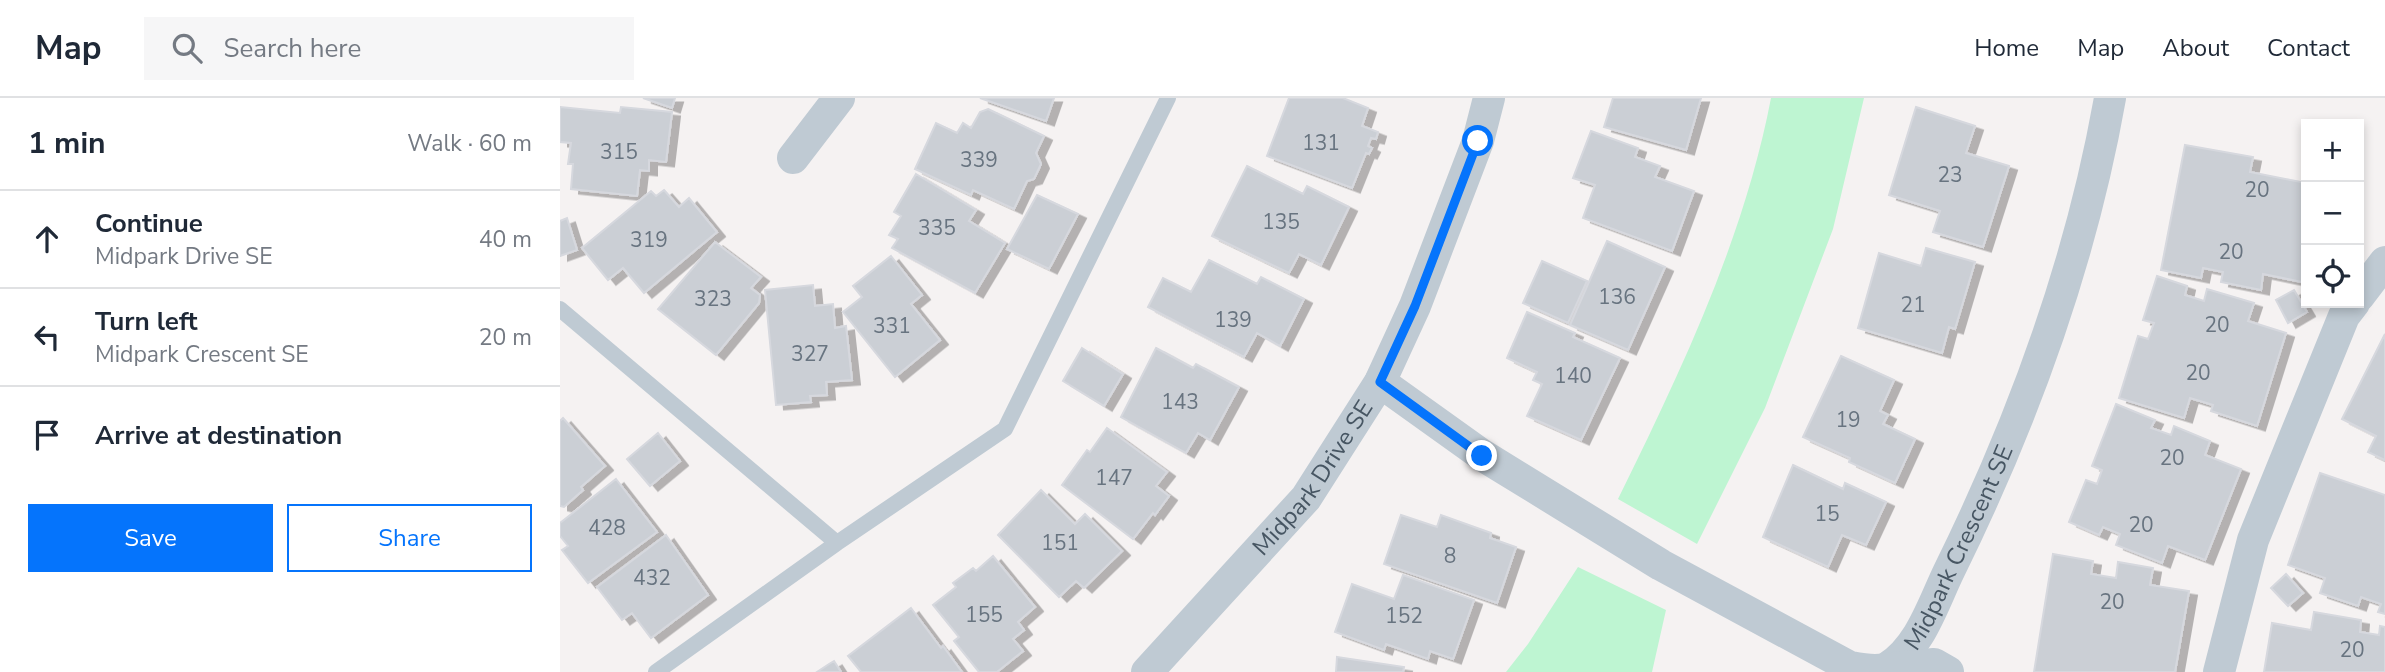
<!DOCTYPE html>
<html lang="en">
<head>
<meta charset="utf-8">
<style>
	body { margin:0; font-family:"Nunito Sans",sans-serif; background:#f6f6f7; color:#1f2937 }
	.controls { position:absolute; right:21px; top:21px; display:grid; overflow:hidden; border-radius:0px; box-shadow:0 4px 10px #0003 }
	.controls button { width:63px; height:63px; display:grid; place-items:center; padding:0; border:0; border-bottom:2px solid #e0e1e3; background:#fff; color:#1f2937; font:35px sans-serif }
	.stop { position:absolute; width:21px; height:21px; margin:-16px; border:5px solid #0574fc; border-radius:50%; background:#fff }
	.stop.end { background:#0574fc; border-color:#fff; box-shadow:0 2px 7px #0008 }
	.list { margin:0; padding:0; list-style:none }
	h2 { display:flex; justify-content:space-between; align-items:center; height:91px; margin:0; padding:0 28px; font-size:30px }
	h2 small { font-size:23px; font-weight:400; color:#747a83 }
	.list li { display:grid; grid-template-columns:46px 1fr auto; gap:21px; align-items:center; box-sizing:border-box; height:98px; padding:0 28px; border-top:2px solid #e0e1e3 }
	.list b { display:block; font-size:26px; white-space:nowrap }
	.list p { margin:0; font-size:23px; white-space:nowrap; color:#747a83 }
	.list em { font-size:23px; font-style:normal; color:#747a83 }
	.actions { display:flex; gap:14px; padding:21px 28px }
	.actions a { flex:1; padding:16px 0; border:2px solid #0574fc; border-radius:0px; text-align:center; font-size:24px; color:#0574fc }
	.actions .main { background:#0574fc; color:#fff }
	.icon { flex:none; width:38px; height:38px; fill:none; stroke:currentColor; stroke-width:2; stroke-linecap:round; stroke-linejoin:round }
	.map { position:relative; flex:none; width:1825px; height:574px; overflow:hidden }
	header { display:flex; align-items:center; gap:42px; box-sizing:border-box; height:98px; padding:0 35px; background:#fff; border-bottom:2px solid #e0e1e3 }
	header strong { font-size:33px }
	nav { display:flex; gap:38px; margin-inline-start:auto; font-size:24px }
	.search { width:490px; height:63px; background:#f6f6f7; display:flex; align-items:center; gap:18px; box-sizing:border-box; padding:0 24px; border-radius:0px; color:#747a83; font-size:26px }
	main { display:flex }
	aside { flex:1; background:#fff }
	.map>svg:first-child { display:block }
	.green { fill:#bef5d2 }
	.building { fill:#cbcfd5; stroke:#d6d8de; stroke-width:2; filter:url(#shadow) }
	.lines { fill:none; stroke-linecap:round; stroke-linejoin:round }
	.service { stroke:#bfcad3; stroke-width:16 }
	.minor { stroke:#bfcad3; stroke-width:32 }
	.route { stroke:#0574fc; stroke-width:9 }
	.labels { text-anchor:middle; stroke-width:5; stroke-linejoin:round; paint-order:stroke }
	.number-label { font-size:21px; fill:#687480 }
	.street-label { font-size:24px; fill:#475663; stroke:#fff }
</style>
</head>
<body>
<header>
<strong>Map</strong>
<div class="search"><svg class="icon" aria-label="search" viewBox="0 0 24 24"><circle cx="10" cy="10" r="6"/><path d="M15 15l6 6"/></svg>Search here</div>
<nav><a>Home</a><a>Map</a><a>About</a><a>Contact</a></nav>
</header>
<main>
<aside>
<h2>1 min<small>Walk · 60 m</small></h2>
<ul class="list">
<li><svg class="icon" aria-label="ahead" viewBox="0 0 24 24"><path d="M12 20V5M6 11l6-6 6 6"/></svg><div><b>Continue</b><p>Midpark Drive SE</p></div><em>40 m</em></li>
<li><svg class="icon" aria-label="left" viewBox="0 0 24 24"><path d="M17 20v-9H6M10 6l-5 5 5 5"/></svg><div><b>Turn left</b><p>Midpark Crescent SE</p></div><em>20 m</em></li>
<li><svg class="icon" aria-label="arrive" viewBox="0 0 24 24"><path d="M6 21V4h12l-3 4 3 4H6"/></svg><div><b>Arrive at destination</b></div></li>
</ul>
<div class="actions"><a class="main">Save</a><a>Share</a></div>
</aside>
<div class="map">
<svg width="1825" height="574" viewBox="0 0 1825 574">
	<defs>
		<filter id="shadow"><feDropShadow dx="8" dy="4.5" stdDeviation="0" flood-color="#0004"/></filter>
	</defs>
	<rect width="100%" height="100%" fill="#f5f2f2"/>
	<path class="green" d="M1211 0H1304L1273 131 1205 310 1137 446 1058 401C1121 273 1184 141 1211 0Z
		M1018 469 1106 512 1092 574H946L968 546Z"/>
	<path class="building" d="M83 0H115L112 10Z
		M420 0H494L486 23Z
		M729 0H783L808 10 802 28 818 34 816 41 811 40 808 48 812 50 809 56 806 55 792 90 707 58Z
		M1053 0H1141L1126 52 1044 29Z
		M0 9 60 15 61 9 112 14 106 64 89 62V73L80 72 77 98 11 91 13 66H8L11 45 0 44Z
		M1356 9 1415 28 1406 55 1449 68 1423 149 1373 134 1380 113 1329 97Z
		M428 11 484 38 476 55 481 66 474 81 467 83 454 111 413 92 411 97 355 71 376 25 397 35 403 25 411 30 420 14Z
		M1031 33 1078 50 1075 59 1100 68 1095 79 1134 93 1112 153 1023 120 1035 87 1013 80Z
		M1625 47 1693 59 1690 74 1746 85V161L1742 184 1703 176 1701 192 1661 184 1663 174 1643 170 1641 180 1601 172Z
		M687 68 743 96 747 88 789 109 761 167 739 156 729 175 652 138Z
		M356 76 416 112 409 123 445 145 415 195 332 150 338 141 329 137 341 118 334 114Z
		M104 92 119 109 129 100 157 134 84 195 63 170 48 182 22 150 91 93 96 98Z
		M477 97 518 116 489 171 447 151Z
		M7 120 17 152 0 158V123Z
		M1047 143 1105 169 1068 252 1010 227Z
		M155 144 201 179 191 190 200 197 199 205 156 257 98 211Z
		M1366 150 1415 164 1395 231 1389 229 1382 255 1298 230 1319 155 1361 168Z
		M331 158 362 197 351 206 380 242 335 279 283 214 302 199 293 188Z
		M649 162 697 186 701 179 744 201 720 248 697 235 684 259 588 209 603 180 631 194Z
		M982 163 1027 183 1008 225 963 205Z
		M1597 178 1627 188 1625 197 1644 203 1647 191 1694 205 1688 223 1726 235 1697 328 1651 313 1653 307 1630 300 1624 320 1559 300 1578 238 1588 241 1594 225 1583 222Z
		M253 187 255 208 273 206 275 230 286 228 292 282 266 284 267 297 250 298 251 304 216 307 205 192Z
		M1734 192 1747 214 1728 225 1716 202Z
		M967 214 1015 235 1013 239 1060 260 1021 342 967 318 982 286 973 282 977 274 947 260Z
		M1825 236V362L1808 354 1816 338 1782 321Z
		M522 250 563 276 544 308 503 283Z
		M596 250 633 270 636 266 679 289 650 342 638 335 626 355 561 319Z
		M1281 258 1334 282 1320 313 1328 317 1323 326 1355 341 1335 385 1289 364 1290 360 1243 339Z
		M1556 306 1595 322 1591 330 1611 337 1614 328 1650 343 1645 357 1681 371 1645 462 1608 448 1602 465 1556 447 1560 436 1543 429 1539 437 1509 424 1526 382 1537 386 1542 372 1532 368Z
		M3 320 45 368 21 389 23 392 4 409 0 408V323Z
		M547 330 607 374 596 388 609 398 595 417 593 415 573 441 502 387 527 352 530 354Z
		M98 335 120 363 90 388 67 361Z
		M1233 367 1283 391 1285 385 1326 404 1306 447 1282 437 1268 469 1203 439Z
		M1760 375 1825 397V516L1818 514 1821 506 1801 499 1798 508 1760 495 1765 480 1728 467Z
		M56 381 97 434 28 485 2 452 8 448 0 438V425Z
		M481 392 515 426 525 416 562 453 524 490 516 483 499 499 438 437Z
		M841 417 877 429 881 417 931 435 930 440 956 449 937 505 824 466Z
		M106 437 148 497 91 540 72 515 62 522 37 489Z
		M1493 456 1533 463 1531 476 1556 480 1558 464 1593 470 1590 487 1629 493 1615 574H1474Z
		M433 458 475 509 458 524 464 532 453 541 463 553 437 574H419L394 543 399 539 373 507 396 489 393 485 413 470 416 473Z
		M1726 476 1743 495 1728 508 1711 490Z
		M843 477 914 502 893 561 870 553 868 561 826 546 824 552 775 534 792 486 834 501Z
		M351 510 381 550 383 548 402 574H301L288 558Z
		M1754 514 1801 522 1800 534 1819 537 1820 528 1825 529V574H1704L1712 525 1751 532Z
		M777 559 844 569 843 574H776Z
		M274 563 281 574H257L269 566Z"/>
	<g class="lines">
		<path class="service" d="M0 211 277 445
			M96 574 277 445 445 331 608 0"/>
		<g class="minor">
			<path d="M233 60 279 0"/>
			<path d="M1799 198 1825 164"/>
			<path id="s1" d="M820 284 922 357 1101 467 1290 569C1301 571 1317 574 1327 570 1360 550 1373 506 1389 473 1463 323 1521 164 1550 0"/>
			<path id="s2" d="M587 574 746 400 820 284 855 208 918 43 929 0"/>
			<path d="M1327 574 1325 571 1374 566 1388 574"/>
			<path d="M1659 574 1693 442 1784 218 1794 205"/>
		</g>
	</g>
	<g class="lines">
		<path class="route" d="M918 43 855 208 820 284 922 358"/>
	</g>
	<g class="labels">
		<g class="number-label">
			<text x="761" y="52">131</text>
			<text x="59" y="61">315</text>
			<text x="419" y="69">339</text>
			<text x="1390" y="84">23</text>
			<text x="1697" y="99">20</text>
			<text x="721" y="131">135</text>
			<text x="377" y="137">335</text>
			<text x="89" y="149">319</text>
			<text x="1671" y="161">20</text>
			<text x="1057" y="206">136</text>
			<text x="153" y="208">323</text>
			<text x="1353" y="214">21</text>
			<text x="673" y="229">139</text>
			<text x="1657" y="234">20</text>
			<text x="332" y="235">331</text>
			<text x="250" y="263">327</text>
			<text x="1638" y="282">20</text>
			<text x="1013" y="285">140</text>
			<text x="620" y="311">143</text>
			<text x="1288" y="329">19</text>
			<text x="1612" y="367">20</text>
			<text x="554" y="387">147</text>
			<text x="1267" y="423">15</text>
			<text x="1581" y="434">20</text>
			<text x="47" y="437">428</text>
			<text x="500" y="452">151</text>
			<text x="890" y="465">8</text>
			<text x="92" y="487">432</text>
			<text x="1552" y="511">20</text>
			<text x="424" y="524">155</text>
			<text x="844" y="525">152</text>
			<text x="1792" y="559">20</text>
		</g>
		<g class="street-label">
			<text dy="8" stroke="none"><textPath href="#s2" startOffset="256">Midpark Drive SE</textPath></text>
			<text dy="8" stroke="none"><textPath href="#s1" startOffset="730">Midpark Crescent SE</textPath></text>
		</g>
	</g>
</svg>
<div class="controls">
<button>+</button>
<button>−</button>
<button><svg class="icon" aria-label="locate" viewBox="0 0 24 24"><circle cx="12" cy="12" r="6"/><path d="M12 2v4M12 18v4M2 12h4M18 12h4"/></svg></button>
</div>
<div class="stop" style="left:918px;top:43px"></div>
<div class="stop end" style="left:922px;top:358px"></div>
</div>
</main>
</body>
</html>
